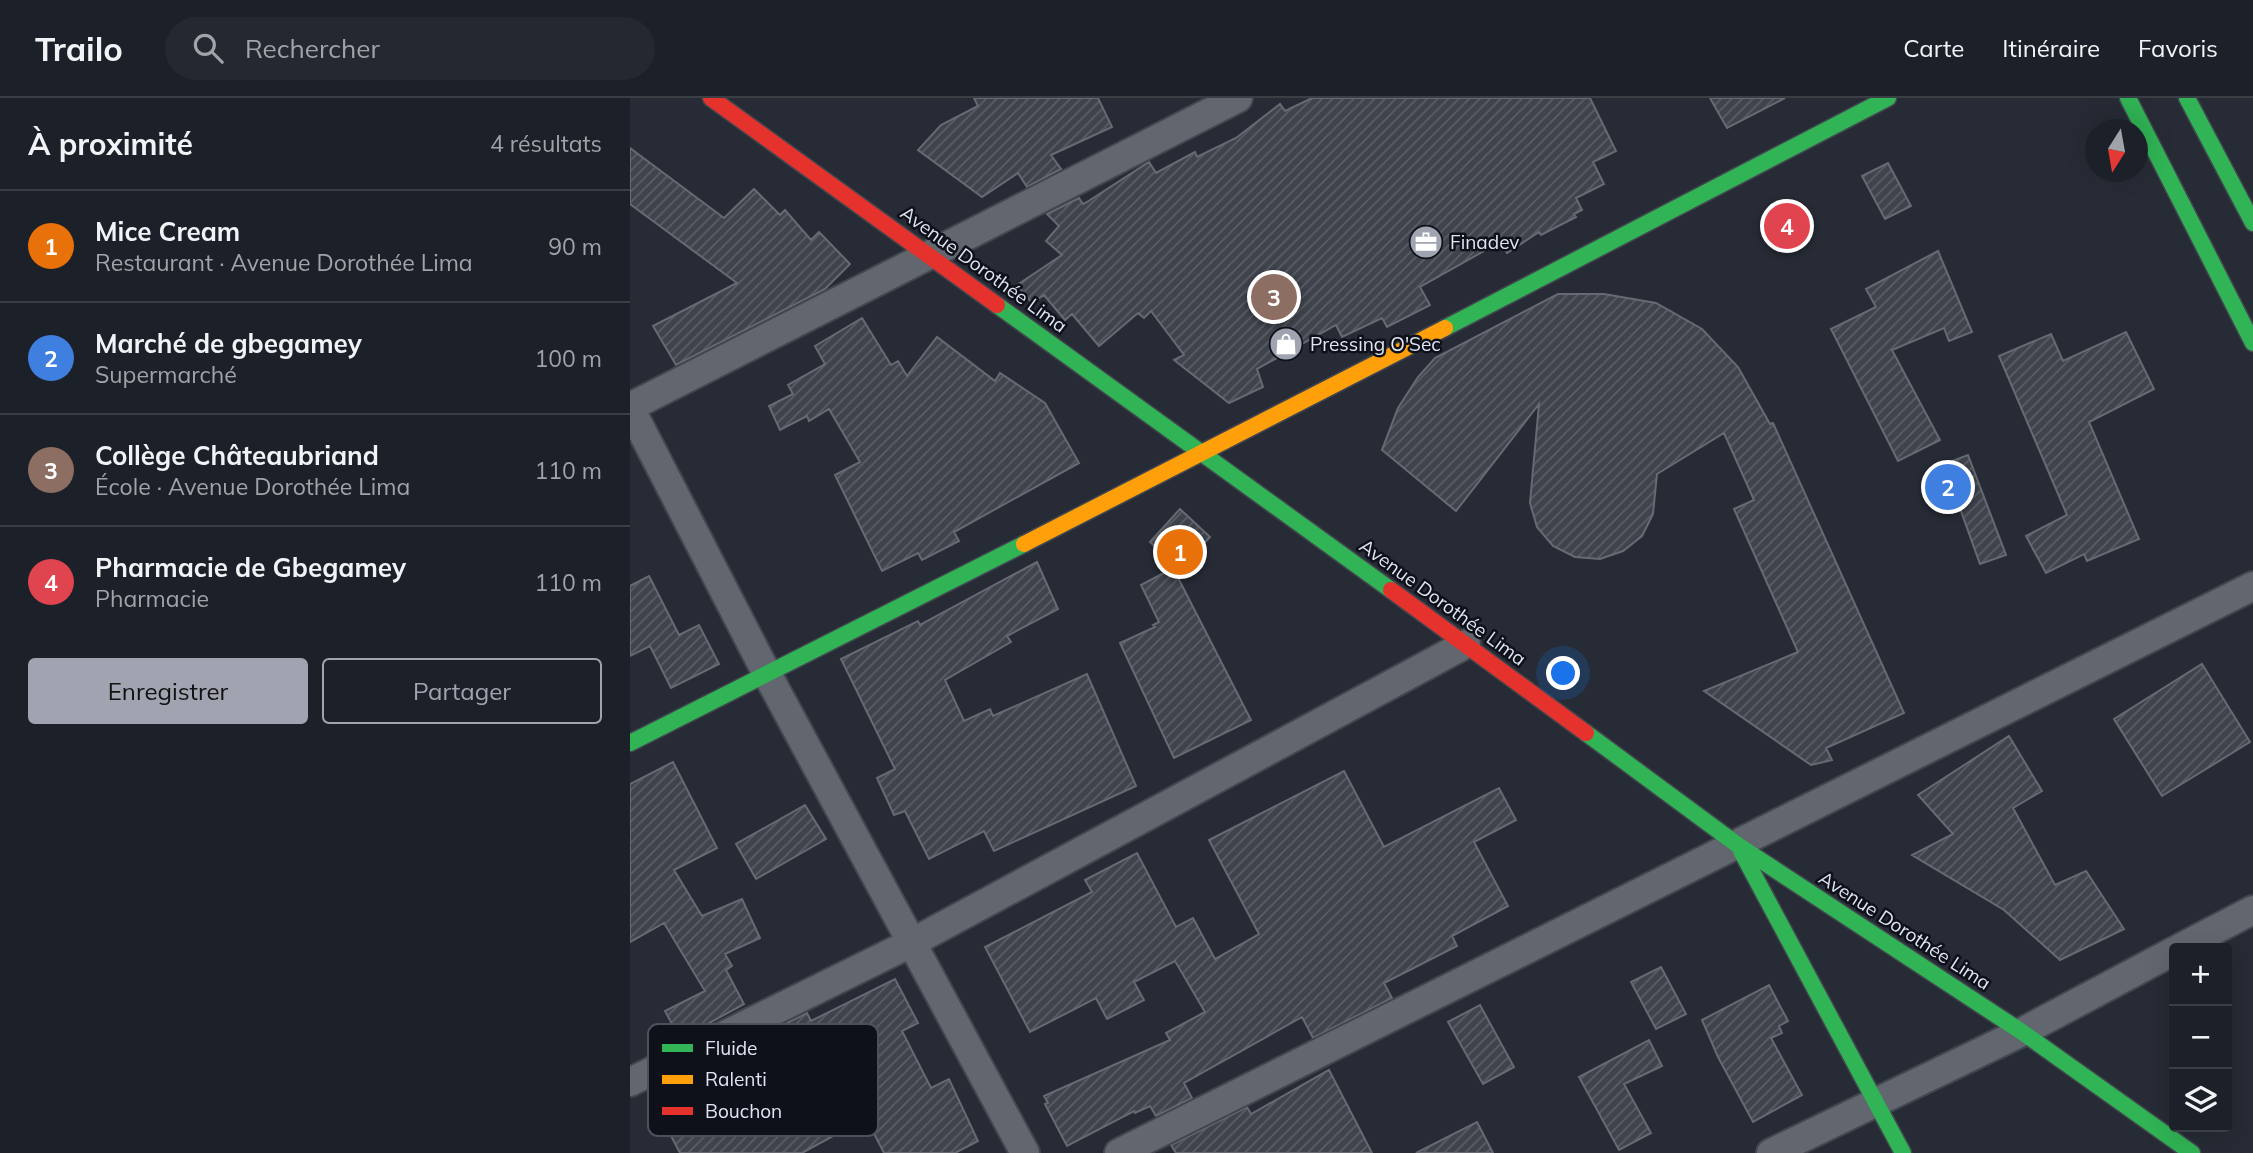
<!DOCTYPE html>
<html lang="fr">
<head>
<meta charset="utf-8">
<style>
	body { margin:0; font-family:Mulish,sans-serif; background:#252830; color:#f1f3f6 }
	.controls { position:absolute; right:21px; bottom:21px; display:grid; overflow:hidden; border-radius:7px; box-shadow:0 7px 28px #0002 }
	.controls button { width:63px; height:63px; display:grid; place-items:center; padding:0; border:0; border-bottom:2px solid #3a3e45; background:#1c2028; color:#f1f3f6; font:35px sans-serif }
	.compass { position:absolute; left:1455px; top:21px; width:63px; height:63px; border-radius:50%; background:#1c2028; box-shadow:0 7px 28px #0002; rotate:191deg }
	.you { position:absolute; left:934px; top:576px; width:24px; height:24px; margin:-18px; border:5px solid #fff; border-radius:50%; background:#1a73e8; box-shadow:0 0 0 10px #1a73e833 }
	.badge { display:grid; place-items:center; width:46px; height:46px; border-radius:50%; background:#9fa4b0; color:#fff; font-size:23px; font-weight:700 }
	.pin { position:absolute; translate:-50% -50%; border:4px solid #fff; box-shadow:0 2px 7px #0006 }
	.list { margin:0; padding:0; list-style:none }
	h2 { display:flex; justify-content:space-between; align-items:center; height:91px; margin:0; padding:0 28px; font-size:30px }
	h2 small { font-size:23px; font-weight:400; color:#a0a3a8 }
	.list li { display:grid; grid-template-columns:46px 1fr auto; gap:21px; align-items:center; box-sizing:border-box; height:112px; padding:0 28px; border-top:2px solid #3a3e45 }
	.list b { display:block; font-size:26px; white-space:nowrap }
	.list p { margin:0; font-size:23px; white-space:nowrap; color:#a0a3a8 }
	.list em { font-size:23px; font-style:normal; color:#a0a3a8 }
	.actions { display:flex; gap:14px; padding:21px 28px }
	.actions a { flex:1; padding:16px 0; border:2px solid #9fa4b0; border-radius:7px; text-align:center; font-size:24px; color:#9fa4b0 }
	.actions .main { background:#9fa4b0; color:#111 }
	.icon { flex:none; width:38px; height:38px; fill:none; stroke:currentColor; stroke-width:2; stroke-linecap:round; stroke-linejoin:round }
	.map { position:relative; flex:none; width:1623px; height:1055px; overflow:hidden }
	header { display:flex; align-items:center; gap:42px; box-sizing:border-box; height:98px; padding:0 35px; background:#1c2028; border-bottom:2px solid #3a3e45 }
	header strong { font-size:33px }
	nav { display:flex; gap:38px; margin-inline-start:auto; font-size:24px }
	.search { width:490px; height:63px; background:#252830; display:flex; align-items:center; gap:18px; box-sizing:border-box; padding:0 24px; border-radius:38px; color:#a0a3a8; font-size:26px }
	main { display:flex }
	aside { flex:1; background:#1c2028 }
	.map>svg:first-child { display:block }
	.building { fill:url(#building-hatch); stroke:#656a73; stroke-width:2 }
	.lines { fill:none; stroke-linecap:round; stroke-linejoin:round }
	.street-casing { stroke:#42464f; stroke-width:32 }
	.fast-casing { stroke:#42464f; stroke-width:19 }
	.slow-casing { stroke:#42464f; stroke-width:19 }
	.jam-casing { stroke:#42464f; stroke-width:19 }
	.street { stroke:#62666e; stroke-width:28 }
	.fast { stroke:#30b455; stroke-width:16 }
	.slow { stroke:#ff9f0a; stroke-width:16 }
	.jam { stroke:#e5322d; stroke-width:16 }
	.labels { text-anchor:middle; stroke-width:5; stroke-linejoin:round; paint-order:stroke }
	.poi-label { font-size:19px; fill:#e0e5f3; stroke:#0e111a; text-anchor:start }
	.street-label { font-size:19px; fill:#e0e5f3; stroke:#0e111a }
	.key { fill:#0e111a; stroke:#4d515b; stroke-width:2 }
	.key-label { font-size:19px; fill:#e0e5f3 }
</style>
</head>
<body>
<header>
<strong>Trailo</strong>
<div class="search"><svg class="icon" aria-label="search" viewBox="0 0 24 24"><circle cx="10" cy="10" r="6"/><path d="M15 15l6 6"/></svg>Rechercher</div>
<nav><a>Carte</a><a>Itinéraire</a><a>Favoris</a></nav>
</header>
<main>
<aside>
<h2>À proximité<small>4 résultats</small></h2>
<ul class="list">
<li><span class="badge" style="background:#e8710a">1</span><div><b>Mice Cream</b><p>Restaurant · Avenue Dorothée Lima</p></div><em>90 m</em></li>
<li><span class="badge" style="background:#3f7fe0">2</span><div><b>Marché de gbegamey</b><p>Supermarché</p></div><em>100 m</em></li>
<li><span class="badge" style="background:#8d6e63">3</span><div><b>Collège Châteaubriand</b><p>École · Avenue Dorothée Lima</p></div><em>110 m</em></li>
<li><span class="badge" style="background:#e0444e">4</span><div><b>Pharmacie de Gbegamey</b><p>Pharmacie</p></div><em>110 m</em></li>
</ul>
<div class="actions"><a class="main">Enregistrer</a><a>Partager</a></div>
</aside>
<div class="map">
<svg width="1623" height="1055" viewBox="0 0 1623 1055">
	<defs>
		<pattern id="building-hatch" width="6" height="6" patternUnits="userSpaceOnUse" patternTransform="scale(1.75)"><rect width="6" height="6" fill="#3f434c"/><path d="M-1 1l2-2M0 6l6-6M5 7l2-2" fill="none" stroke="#5a5e66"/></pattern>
	</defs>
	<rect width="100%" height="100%" fill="#262b35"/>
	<path class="building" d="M344 0H468L482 29 421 57 431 71 397 89 388 75 352 99 288 52 311 27 348 8Z
		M682 0H960L986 53 963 64 974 86 946 100 952 112 944 116 946 119 911 137 909 134 877 155 870 144 790 189 800 207 757 229 752 220 712 239 706 227 627 271 633 289 599 305 544 262 554 257 521 213 514 220 508 215 469 248 442 216 435 222 414 197 402 205 387 187 432 157 416 143 429 128 417 116 449 100 453 106 457 104 519 64 526 75 565 54 567 59 606 40 650 6 655 13Z
		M1080 0H1155L1097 30Z
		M0 50 94 120 124 91 150 117 155 112 181 142 189 134 220 166 195 191 46 267 23 228 107 185 0 106Z
		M1258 65 1281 108 1255 121 1232 78Z
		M1308 153 1342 234 1319 243 1314 230 1262 252 1310 342 1268 363 1201 231 1246 209 1236 191Z
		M928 196H974L1026 205 1072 231 1108 269 1140 326 1143 325 1274 615 1196 650 1202 662 1181 667 1074 593 1168 554 1104 411 1124 402 1094 335 1027 376 1023 416 1012 438 993 453 970 461 945 459 923 448 907 429 900 405 909 306 826 413 752 352 768 310 788 279 805 260Z
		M232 220 261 267 268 263 277 278 307 239 365 283 370 275 415 305 449 365 324 434 329 443 292 462 288 455 252 473 205 377 230 364 199 311 179 323 177 318 150 332 139 308 163 296 158 287 195 266 185 248Z
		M1496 234 1524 291 1459 324 1509 441 1457 463 1454 456 1416 475 1396 438 1437 417 1369 258 1421 236 1433 263Z
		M1338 357 1376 457 1350 466 1314 366Z
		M550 411 580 439 550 471 520 444Z
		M407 464 428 511 377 538 381 544 315 582 334 623 360 611 363 618 457 576 506 688 364 753 354 733 299 761 275 713 264 717 247 680 265 671 211 561 288 523 290 527Z
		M543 470 621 622 544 660 490 545 525 529 523 527 529 524 511 487Z
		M19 478 49 537 69 527 89 566 41 590 20 548 0 558V488Z
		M1572 566 1620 644 1532 698 1484 621Z
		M1379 638 1412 693 1383 710 1425 787 1456 773 1494 831 1430 862 1374 812 1282 757 1323 736 1288 697Z
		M43 664 87 750 44 772 72 818 112 801 130 840 95 856 102 868 96 872 114 906 50 941 35 913 75 893 34 825 0 844V686Z
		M714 673 754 749 869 690 886 722 844 744 878 808 822 838 827 848 754 885 762 900 683 940 672 919 554 985 562 1000 526 1018 520 1008 505 1015 504 1013 437 1048 415 1006 418 1005 414 998 540 942 536 935 575 914 545 863 504 884 514 902 477 921 466 900 400 934 355 849 462 794 455 782 507 755 546 829 563 820 585 861 629 836 579 742Z
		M175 707 196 741 126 781 106 746Z
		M1031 869 1056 916 1026 931 1001 884Z
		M265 881 288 925 272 933 301 990 319 981 348 1043 325 1055H254L236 1020 172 1055H50L18 994 86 960 92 972 153 941 147 930 177 915 181 923Z
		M1139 887 1158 923 1149 928 1152 935 1141 940 1172 997 1123 1024 1088 959 1072 922Z
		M850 907 884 969 853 986 818 924Z
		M1019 942 1032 968 994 986 1021 1035 989 1052 949 979Z
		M699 972 742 1055H546L541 1047 617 1009 621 1016Z
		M847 1024 863 1055H786Z"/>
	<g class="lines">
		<defs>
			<path id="street" d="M0 309 608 0
				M0 310 136 574 395 1055
				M1550 850 1623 812
				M0 984 283 844 836 546
				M489 1055 1623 488
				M1141 1055 1392 934 1544 853"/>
			<path id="fast" d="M1498 0 1623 245
				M1557 0 1623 125
				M367 207 761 492
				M815 230 1258 0
				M956 635 1109 748 1392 934 1562 1055
				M0 645 394 446
				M1111 753 1273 1055"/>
			<path id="slow" d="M394 446 815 230"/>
			<path id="jam" d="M81 0 367 207
				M761 492 956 635"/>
		</defs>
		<use href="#street" class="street-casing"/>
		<use href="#fast" class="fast-casing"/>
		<use href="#slow" class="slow-casing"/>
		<use href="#jam" class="jam-casing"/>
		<use href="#street" class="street"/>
		<use href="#fast" class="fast"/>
		<use href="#slow" class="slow"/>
		<use href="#jam" class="jam"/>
	</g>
	<defs>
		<symbol id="office-disc" viewBox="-11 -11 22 22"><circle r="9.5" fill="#9fa4b0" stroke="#0e111a"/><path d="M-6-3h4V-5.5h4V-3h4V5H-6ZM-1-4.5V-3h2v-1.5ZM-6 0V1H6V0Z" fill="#fff"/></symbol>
		<symbol id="shop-disc" viewBox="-11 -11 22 22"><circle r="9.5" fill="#9fa4b0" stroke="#0e111a"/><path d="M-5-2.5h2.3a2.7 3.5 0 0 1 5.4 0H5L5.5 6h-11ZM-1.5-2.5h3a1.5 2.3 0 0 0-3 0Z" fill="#fff"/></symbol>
	</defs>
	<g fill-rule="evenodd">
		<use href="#office-disc" x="777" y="125" width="38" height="38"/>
		<use href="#shop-disc" x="637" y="227" width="38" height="38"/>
	</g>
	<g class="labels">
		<g class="poi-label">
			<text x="820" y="151">Finadev</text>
			<text x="680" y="253">Pressing O'Sec</text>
		</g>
		<g class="street-label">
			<text transform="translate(354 171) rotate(36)" y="7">Avenue Dorothée Lima</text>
			<text transform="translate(813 504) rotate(36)" y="7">Avenue Dorothée Lima</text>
			<text transform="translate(1275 832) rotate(33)" y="7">Avenue Dorothée Lima</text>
		</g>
	</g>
	<rect x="18" y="926" width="230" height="112" rx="10" class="key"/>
	<rect x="32" y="946" width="31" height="8" fill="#30b455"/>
	<rect x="32" y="977" width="31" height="9" fill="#ff9f0a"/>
	<rect x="32" y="1009" width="31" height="8" fill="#e5322d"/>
	<g class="key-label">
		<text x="75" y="957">Fluide</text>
		<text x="75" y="988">Ralenti</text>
		<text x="75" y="1020">Bouchon</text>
	</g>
</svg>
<div class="controls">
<button>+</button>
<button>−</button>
<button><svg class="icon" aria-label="layers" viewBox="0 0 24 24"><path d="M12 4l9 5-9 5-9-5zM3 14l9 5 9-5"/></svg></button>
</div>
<svg class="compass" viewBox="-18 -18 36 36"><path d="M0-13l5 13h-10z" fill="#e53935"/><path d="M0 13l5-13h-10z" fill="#a0a3a8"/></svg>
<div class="you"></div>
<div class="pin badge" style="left:550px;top:454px;background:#e8710a">1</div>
<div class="pin badge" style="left:1318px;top:389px;background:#3f7fe0">2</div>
<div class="pin badge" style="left:644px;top:199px;background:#8d6e63">3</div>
<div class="pin badge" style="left:1157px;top:128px;background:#e0444e">4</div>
</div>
</main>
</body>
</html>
